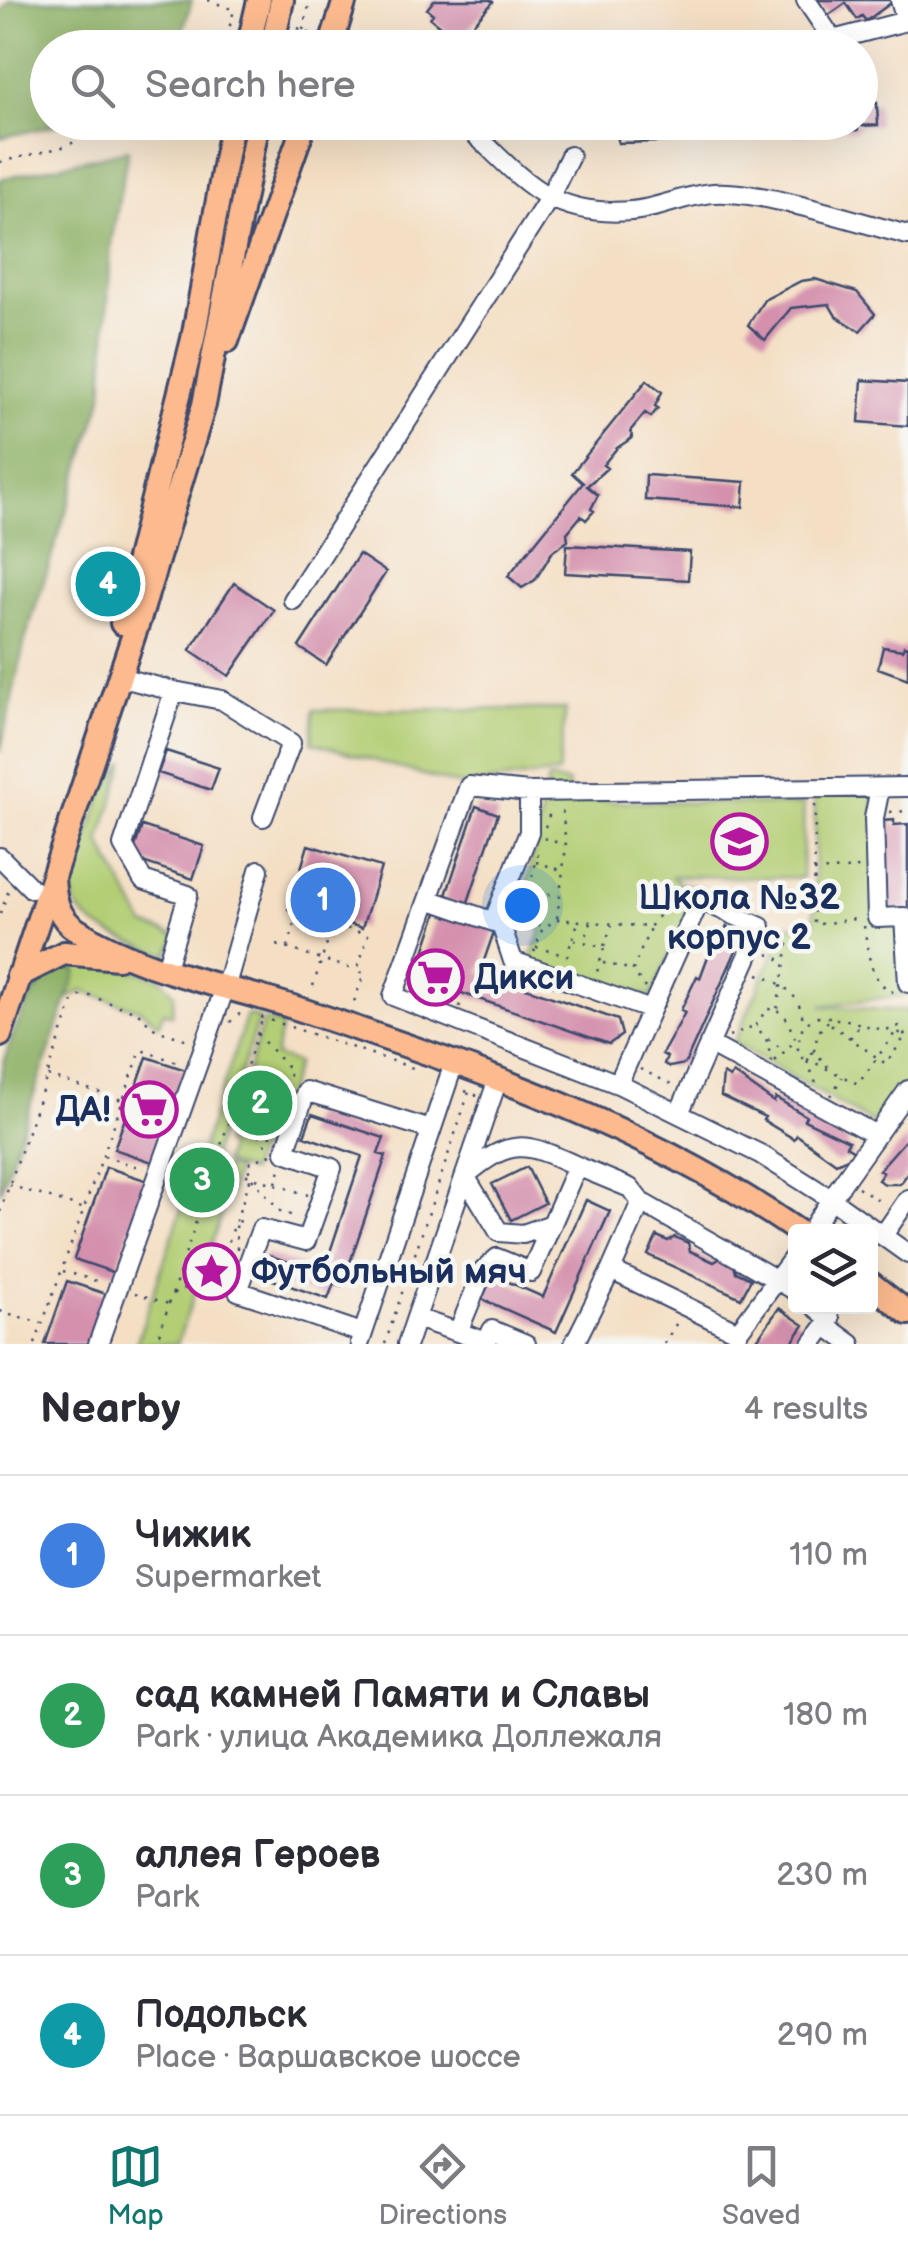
<!DOCTYPE html>
<html lang="en">
<head>
<meta charset="utf-8">
<style>
	body { margin:0; font-family:"Balsamiq Sans",sans-serif; background:#f2f2f3; color:#2b2b33 }
	.controls { position:absolute; right:30px; bottom:30px; display:grid; overflow:hidden; border-radius:10px; box-shadow:0 10px 40px #0002 }
	.controls button { width:90px; height:90px; display:grid; place-items:center; padding:0; border:0; border-bottom:2px solid #e1e1e2; background:#fff; color:#2b2b33; font:50px sans-serif }
	.you { position:absolute; left:522px; top:905px; width:35px; height:35px; margin:-25px; border:8px solid #fff; border-radius:50%; background:#1a73e8; box-shadow:0 0 0 15px #1a73e833 }
	.badge { display:grid; place-items:center; width:65px; height:65px; border-radius:50%; background:#0f766e; color:#fff; font-size:32px; font-weight:700 }
	.pin { position:absolute; translate:-50% -50%; border:5px solid #fff; box-shadow:0 2px 10px #0006 }
	.list { margin:0; padding:0; list-style:none }
	h2 { display:flex; justify-content:space-between; align-items:center; height:130px; margin:0; padding:0 40px; font-size:42px }
	h2 small { font-size:32px; font-weight:400; color:#7c7c81 }
	.list li { display:grid; grid-template-columns:65px 1fr auto; gap:30px; align-items:center; box-sizing:border-box; height:160px; padding:0 40px; border-top:2px solid #e1e1e2 }
	.list b { display:block; font-size:38px; white-space:nowrap }
	.list p { margin:0; font-size:32px; white-space:nowrap; color:#7c7c81 }
	.list em { font-size:32px; font-style:normal; color:#7c7c81 }
	.icon { flex:none; width:55px; height:55px; fill:none; stroke:currentColor; stroke-width:2; stroke-linecap:round; stroke-linejoin:round }
	.map { position:relative; flex:none; width:908px; height:1344px; overflow:hidden }
	.search { position:absolute; background:#fff; box-shadow:0 10px 40px #0002; left:30px; right:30px; top:30px; height:110px; display:flex; align-items:center; gap:25px; box-sizing:border-box; padding:0 35px; border-radius:55px; color:#7c7c81; font-size:38px }
	.sheet { height:770px; background:#fff }
	nav { display:flex; justify-content:space-around; align-items:center; box-sizing:border-box; height:140px; border-top:2px solid #e1e1e2; background:#fff; font-size:28px; color:#7c7c81 }
	nav a { display:grid; justify-items:center; gap:5px }
	nav .on { color:#0f766e }
	.map>svg:first-child { display:block }
	.green { fill:#b3ce74; stroke:#677e69; stroke-width:2.5 }
	.forest { fill:#8eb166; stroke:#547062; stroke-width:2.5 }
	.building { fill:#d490ad }
	.lines { fill:none; stroke-linecap:round; stroke-linejoin:round }
	.minor-casing { stroke:#3c496d; stroke-width:22 }
	.major-casing { stroke:#3c496d; stroke-width:28 }
	.path { stroke:#3c496d; stroke-width:2.5; stroke-dasharray:2.5 8; stroke-linecap:butt }
	.minor { stroke:#fff; stroke-width:18 }
	.major { stroke:#fcba8e; stroke-width:22 }
	.labels { text-anchor:middle; stroke-width:9; stroke-linejoin:round; paint-order:stroke }
	.poi-label { font-size:35px; font-weight:bold; fill:#1b2f5e; stroke:#f6f6f2; text-anchor:start }
</style>
</head>
<body>
<div class="map">
<svg width="908" height="1344" viewBox="0 0 908 1344">
	<rect width="100%" height="100%" fill="#f6f6f2"/>
	<filter id="ink" filterUnits="userSpaceOnUse"><feTurbulence type="fractalNoise" baseFrequency=".01" numOctaves="2"/><feDisplacementMap in="SourceGraphic" scale="20" xChannelSelector="R" yChannelSelector="G"/><feConvolveMatrix kernelMatrix="1 2 1 2 8 2 1 2 1" color-interpolation-filters="sRGB"/></filter>
	<filter id="wash" filterUnits="userSpaceOnUse"><feTurbulence type="fractalNoise" baseFrequency=".0048" numOctaves="4" result="noise"/><feDisplacementMap in="SourceGraphic" scale="40" xChannelSelector="R" yChannelSelector="G"/><feGaussianBlur stdDeviation="2.25" result="paint"/><feColorMatrix in="noise" values="0 0 0 0 0 0 0 0 0 0 0 0 0 0 0 0 0 1.4 0 .05"/><feComposite in="paint" operator="in"/></filter>
	<g filter="url(#wash)">
		<rect width="100%" height="100%" fill="#f4dfc4"/>
		<path class="green" d="M566 709 558 773 461 786 312 742 314 710Z
			M125 761 100 842 145 925 177 936 167 955C132 940 72 931 71 885L102 795Z
			M548 779 568 783 569 800 804 805 802 878 672 876 679 883 700 887 651 997 529 963 542 930 520 918Z
			M870 788 902 919 905 995 821 1006 908 1011V1087L881 1128 734 1043 786 926 814 924 815 789Z
			M88 958 160 978 174 994 172 1015 163 1012 159 1024 140 1010 82 991 67 998 76 972 56 970 31 991 57 961Z
			M247 1015 259 1018 205 1177 220 1183 225 1167 237 1170 177 1344H136Z
			M264 1020 282 1025 275 1056 297 1063 267 1153 257 1150 250 1172 224 1163 228 1146 224 1144Z"/>
		<path class="forest" d="M10 0H192L178 47 48 48V122L65 123 0 138V13Z
			M128 150 111 244 103 396 25 640 0 752V179Z
			M67 967 77 971 0 1192C0 1157 0 1117 0 1082 6 1045 29 978 67 967Z"/>
		<g id="blocks">
			<path class="building" d="M434 0H490L493 2 458 41 430 18 433 14 427 9Z
				M813 0H895L866 21 862 16 857 19 846 3 829 15Z
				M877 103 878 125 858 126V130L846 131 845 127 807 130V134L795 135V131L755 133V137L742 138V134L702 137V141L618 143 617 122H860V105Z
				M815 279 857 292 875 314 860 331 836 316 829 304 791 308 765 340 748 325 764 300 801 281Z
				M647 380 662 392 655 406 658 408 651 417 645 413 631 430 632 438 617 448 603 465 607 468 587 486 598 495 591 509 594 511 586 520 581 516 567 533 568 541 553 551 535 580 522 588 508 576 583 483 572 473Z
				M862 380 908 383V426L859 422Z
				M646 475 745 482 743 507 645 500Z
				M567 545 690 552 688 580 565 573Z
				M359 554 386 572 326 665 299 647Z
				M234 583 274 610 229 676 190 650Z
				M904 646 908 647V679L878 668 883 647 903 650Z
				M166 751 219 768 211 790 158 773Z
				M476 806 498 814 466 908 444 901Z
				M894 820V825L908 824V911H885L882 821Z
				M142 826 204 846 193 879 131 858Z
				M308 845 381 867 362 928 290 906Z
				M439 907 496 926 480 972 618 1020 622 1035 609 1044 421 979 418 970Z
				M727 926 739 936V944L685 1064 670 1067 664 1064 667 1057 662 1054 680 1022 685 1012 681 1010 697 976 700 978 717 932 723 935Z
				M147 1057 189 1071 155 1163 114 1149Z
				M733 1073 774 1102 776 1098 806 1116 804 1120 849 1141 846 1146 854 1151 850 1157 836 1163 797 1135 794 1139 763 1120 765 1117 721 1096 723 1074 730 1078Z
				M312 1114 384 1138 378 1154 386 1156 342 1286 334 1283 328 1299 258 1275 265 1254 323 1273 362 1156 304 1136Z
				M908 1137V1173L900 1184H885L878 1180 883 1173 879 1170Z
				M106 1167 148 1181 115 1273 74 1259Z
				M527 1167 545 1203 511 1220 492 1184Z
				M586 1200 610 1211 556 1332 482 1299 493 1275 543 1297Z
				M657 1236 668 1241 675 1237 688 1243 690 1251 714 1262 721 1258 734 1264 736 1272 751 1279 741 1298 648 1255Z
				M67 1281 109 1295 91 1344H45Z
				M779 1308 804 1325 791 1344H754Z"/>
		</g>
	</g>
	<g filter="url(#ink)">
		<use href="#blocks" fill-opacity="0" stroke="#3c496d" stroke-width="2.5"/>
		<g class="lines">
			<defs>
				<path id="minor" d="M806 0 833 40 906 21 900 0
					M334 36 358 48
					M462 122C519 174 545 218 631 211 658 209 685 195 713 193 759 189 860 223 908 235
					M293 600 548 200 570 156
					M119 677 174 691 123 845 143 880 188 895 166 968
					M174 691 222 700 291 743 263 817
					M880 788 874 818 877 918 904 917 908 983
					M529 792V832L497 912 513 961 651 1010
					M0 857 32 889
					M428 899 500 924
					M709 1044 876 1135
					M618 1084 393 996 469 786 529 792 908 787
					M908 1090 831 1199 908 1254
					M680 1111 761 927 700 900 618 1084 760 1154 831 1199 810 1232
					M577 1166 630 1188 641 1202 611 1270
					M641 1202 796 1291
					M884 1234 908 1199
					M416 1318 487 1342 492 1330 526 1344
					M825 1325 851 1344
					M458 1332 483 1271 497 1258 531 1272 577 1166C525 1142 511 1137 465 1176L499 1232 523 1234 552 1224
					M362 1333 238 1291 261 1229 306 1241 332 1168 285 1152 306 1091 431 1130
					M360 1342 454 1063
					M98 1344 226 985 259 870
					M407 1344 498 1079
					M574 1344 611 1270 738 1332 796 1254
					M812 1344 830 1319 814 1306"/>
				<path id="major" d="M248 48 259 0
					M272 48 282 0
					M330 48 345 0
					M227 341 305 122
					M122 623 193 339 232 122
					M53 877C54 899 58 918 77 930 142 972 227 985 299 1009 474 1068 647 1126 799 1232
					M18 976 64 953 118 958
					M0 1035 142 610 204 405 258 122
					M870 1283 908 1313"/>
			</defs>
			<use href="#minor" class="minor-casing"/>
			<use href="#major" class="major-casing"/>
			<path class="path" d="M208 0 234 10 224 48
				M298 28 313 35
				M303 30 310 0
				M0 162 67 146 109 122
				M815 805 814 925 861 918
				M890 812 908 811
				M545 827 552 807
				M544 838 564 845
				M538 854C531 885 521 903 542 930
				M536 862 561 870
				M814 871 860 868
				M528 889 558 897
				M287 909 368 935 357 971 364 973 354 1002
				M0 914 10 887
				M557 918 566 846 562 807
				M591 923 584 942 604 948 597 972
				M864 926C869 953 868 983 897 994
				M573 938 578 922
				M277 945 355 970
				M604 946 612 925
				M288 947 298 913
				M536 947 567 956 572 939 582 942
				M534 952 542 930 556 919 650 927 671 898 681 901
				M768 954 783 961
				M603 963 633 970
				M758 974C782 983 801 994 803 1022
				M415 982 437 996
				M313 986 335 919
				M645 988 633 970 650 928
				M449 1001 462 1007
				M261 1017 419 1070
				M230 1022 243 1011
				M257 1034 290 1070 289 1076 278 1080 288 1094
				M729 1036 754 1026
				M850 1038 860 1025
				M768 1039 785 1051
				M813 1052 803 1058 797 1047 803 1025 817 1017H837
				M807 1059 858 1084 897 1030 904 1038 886 1064 829 1023
				M775 1061 796 1040 786 1018 777 1010
				M807 1061 817 1086
				M772 1062 766 1038 755 1026 767 1009 777 1010 789 938 774 932
				M828 1067 814 1051C824 986 869 1043 899 1026L908 1040
				M640 1069 673 1085
				M48 1076 122 1100
				M465 1091 478 1096
				M831 1096 842 1077
				M279 1125 268 1106 285 1103
				M258 1135 269 1148
				M259 1135 275 1136
				M104 1156 144 1169
				M216 1165 308 1195
				M171 1177 207 1188
				M252 1178 281 1212 297 1217
				M276 1183 281 1166
				M9 1185 82 1208
				M858 1187 885 1204
				M0 1212 73 1001 84 994 137 1012 156 1030 191 1041
				M237 1249 236 1220 247 1224
				M63 1271 103 1283
				M215 1281 251 1177 247 1164 271 1154
				M135 1293 169 1304
				M173 1294 200 1281 226 1284
				M0 1311 41 1323
				M35 1344 141 1050 180 1063
				M156 1344 262 1020
				M385 1344 469 1092
				M664 1344 679 1319"/>
			<use href="#minor" class="minor"/>
			<use href="#major" class="major"/>
		</g>
	</g>
	<defs>
		<symbol id="school-ring" viewBox="-11 -11 22 22"><circle r="9.5" fill="#f6f6f2" stroke="#b5179e" stroke-width="1.5"/><path d="M0-5L7-2L0 1L-7-2ZM-4 1L0 2.5L4 1V4Q0 6-4 4Z" fill="#b5179e"/></symbol>
		<symbol id="supermarket-ring" viewBox="-11 -11 22 22"><circle r="9.5" fill="#f6f6f2" stroke="#b5179e" stroke-width="1.5"/><path d="M-6-5.5h2.5l.6 2H6L4.5 2H-2.5L-4.4-4H-6ZM-1.5 3.2a1.3 1.3 0 1 0 .1 0ZM3 3.2a1.3 1.3 0 1 0 .1 0Z" fill="#b5179e"/></symbol>
		<symbol id="sight-ring" viewBox="-11 -11 22 22"><circle r="9.5" fill="#f6f6f2" stroke="#b5179e" stroke-width="1.5"/><path d="M0-6L1.8-2.2L6-1.7L2.9 1.2L3.7 5.4L0 3.3L-3.7 5.4L-2.9 1.2L-6-1.7L-1.8-2.2Z" fill="#b5179e"/></symbol>
	</defs>
	<g fill-rule="evenodd">
		<use href="#school-ring" x="708" y="810" width="63" height="63"/>
		<use href="#supermarket-ring" x="404" y="946" width="63" height="63"/>
		<use href="#supermarket-ring" x="118" y="1078" width="63" height="63"/>
		<use href="#sight-ring" x="180" y="1240" width="63" height="63"/>
	</g>
	<g class="labels">
		<g class="poi-label">
			<text x="739" y="909" text-anchor="middle">Школа №32<tspan x="739" dy="40">корпус 2</tspan></text>
			<text x="474" y="989">Дикси</text>
			<text x="111" y="1121" text-anchor="end">ДА!</text>
			<text x="251" y="1283">Футбольный мяч</text>
		</g>
	</g>
</svg>
<div class="controls">
<button><svg class="icon" aria-label="layers" viewBox="0 0 24 24"><path d="M12 4l9 5-9 5-9-5zM3 14l9 5 9-5"/></svg></button>
</div>
<div class="you"></div>
<div class="pin badge" style="left:323px;top:900px;background:#3f7fe0">1</div>
<div class="pin badge" style="left:260px;top:1103px;background:#2e9e5b">2</div>
<div class="pin badge" style="left:202px;top:1180px;background:#2e9e5b">3</div>
<div class="pin badge" style="left:108px;top:584px;background:#0f9aa8">4</div>
<div class="search"><svg class="icon" aria-label="search" viewBox="0 0 24 24"><circle cx="10" cy="10" r="6"/><path d="M15 15l6 6"/></svg>Search here</div>
</div>
<section class="sheet">
<h2>Nearby<small>4 results</small></h2>
<ul class="list">
<li><span class="badge" style="background:#3f7fe0">1</span><div><b>Чижик</b><p>Supermarket</p></div><em>110 m</em></li>
<li><span class="badge" style="background:#2e9e5b">2</span><div><b>сад камней Памяти и Славы</b><p>Park · улица Академика Доллежаля</p></div><em>180 m</em></li>
<li><span class="badge" style="background:#2e9e5b">3</span><div><b>аллея Героев</b><p>Park</p></div><em>230 m</em></li>
<li><span class="badge" style="background:#0f9aa8">4</span><div><b>Подольск</b><p>Place · Варшавское шоссе</p></div><em>290 m</em></li>
</ul>
</section>
<nav>
<a class="on"><svg class="icon" aria-label="map" viewBox="0 0 24 24"><path d="M3 6l6-2 6 2 6-2v14l-6 2-6-2-6 2zM9 4v14M15 6v14"/></svg>Map</a>
<a><svg class="icon" aria-label="directions" viewBox="0 0 24 24"><path d="M12 3l9 9-9 9-9-9zM9 14v-3h6M13 9l2 2-2 2"/></svg>Directions</a>
<a><svg class="icon" aria-label="saved" viewBox="0 0 24 24"><path d="M7 4h10v16l-5-4-5 4z"/></svg>Saved</a>
</nav>
</body>
</html>
